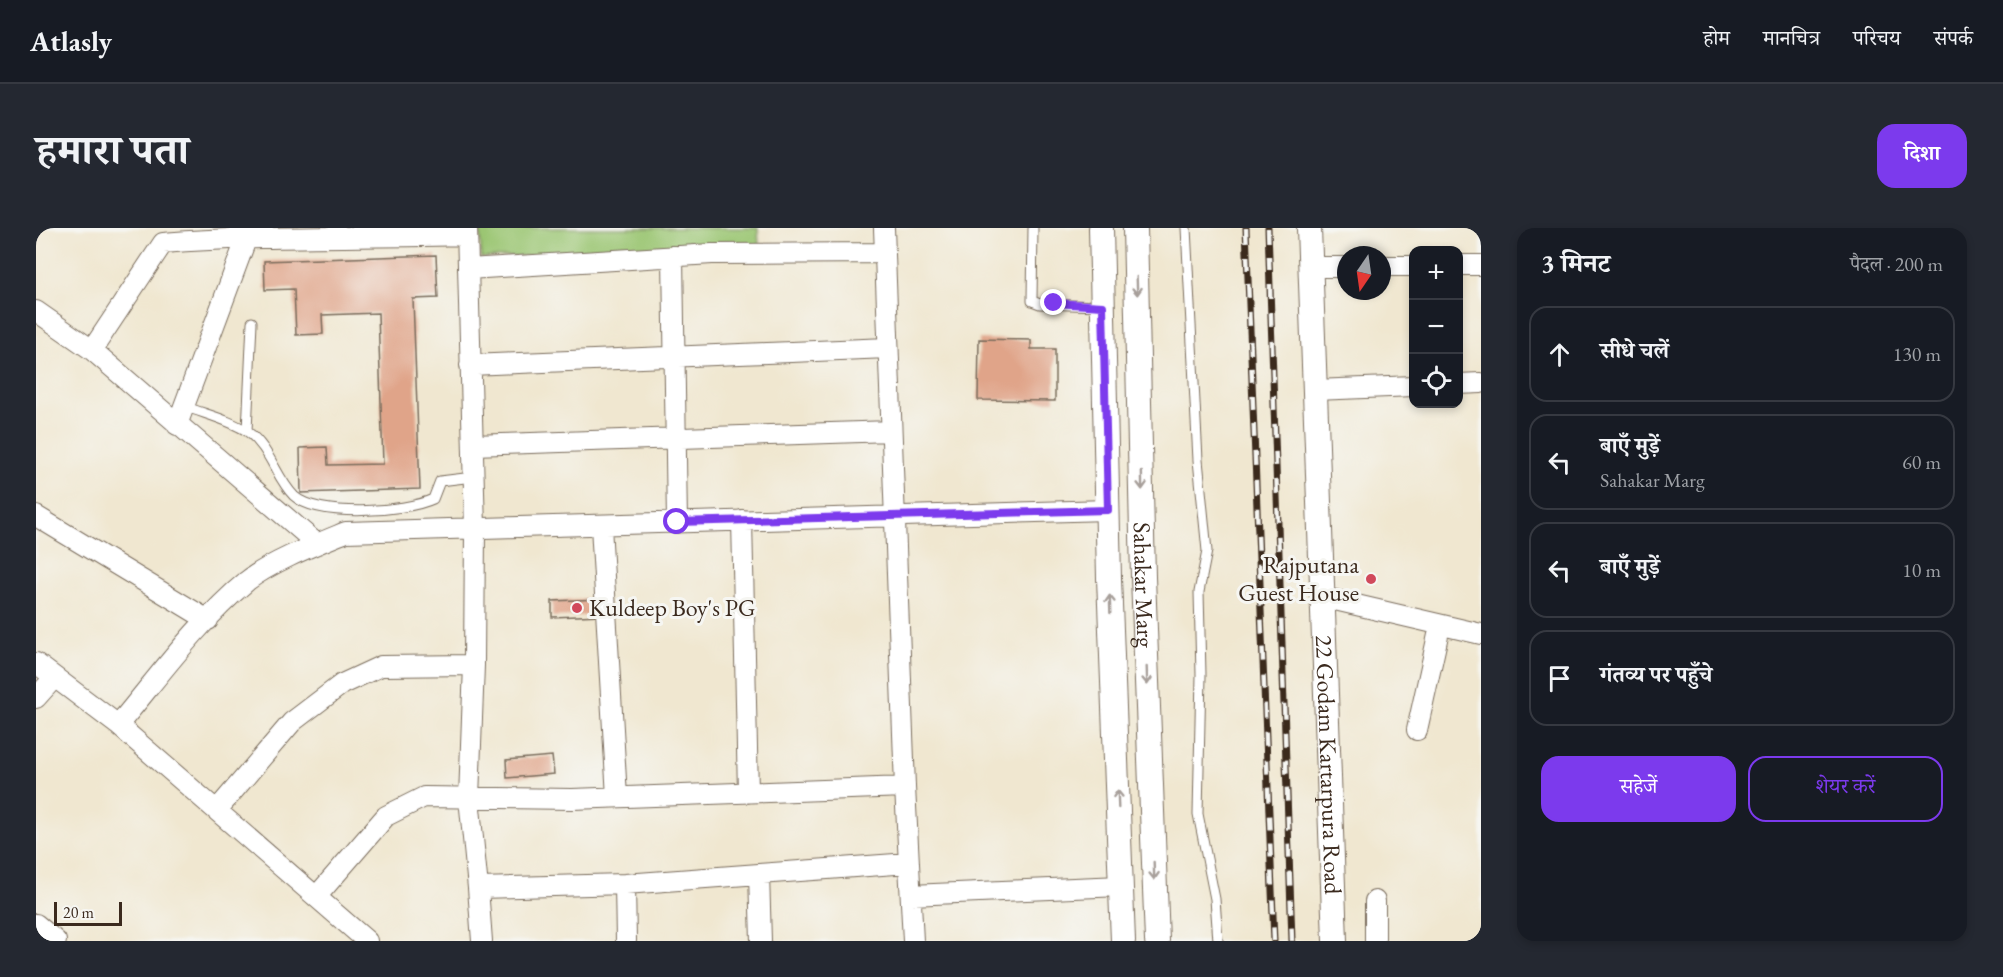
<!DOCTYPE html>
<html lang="hi">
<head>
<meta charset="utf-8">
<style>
	body { margin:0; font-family:"EB Garamond","Noto Serif Devanagari",serif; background:#242831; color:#f1f3f6 }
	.controls { position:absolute; right:18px; top:18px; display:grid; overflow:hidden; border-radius:12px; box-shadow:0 3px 9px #0003 }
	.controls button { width:54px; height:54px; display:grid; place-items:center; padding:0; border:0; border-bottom:2px solid #363941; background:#171b24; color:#f1f3f6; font:30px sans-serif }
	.compass { position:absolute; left:1301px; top:18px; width:54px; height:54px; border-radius:50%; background:#171b24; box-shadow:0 3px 9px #0003; rotate:193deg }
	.scale { position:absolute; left:18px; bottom:15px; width:68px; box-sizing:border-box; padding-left:6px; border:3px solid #3b2a1e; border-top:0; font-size:16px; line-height:21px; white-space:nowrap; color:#3b2a1e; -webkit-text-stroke:4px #f6f6f2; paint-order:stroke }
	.stop { position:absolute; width:18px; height:18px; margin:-14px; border:4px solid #7c3aed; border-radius:50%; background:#fff }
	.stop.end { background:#7c3aed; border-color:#fff; box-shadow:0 2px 6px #0008 }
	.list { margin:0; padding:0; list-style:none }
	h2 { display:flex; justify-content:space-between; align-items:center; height:78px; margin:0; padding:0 24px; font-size:26px }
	h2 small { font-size:20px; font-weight:400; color:#9ea1a6 }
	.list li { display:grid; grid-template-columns:39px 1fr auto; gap:18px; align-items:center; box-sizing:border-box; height:96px; margin:0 12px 12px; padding:0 12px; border:2px solid #363941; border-radius:18px }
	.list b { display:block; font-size:22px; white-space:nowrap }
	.list p { margin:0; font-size:20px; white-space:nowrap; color:#9ea1a6 }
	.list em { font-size:20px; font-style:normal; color:#9ea1a6 }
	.actions { display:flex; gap:12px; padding:18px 24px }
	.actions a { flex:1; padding:14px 0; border:2px solid #7c3aed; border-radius:18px; text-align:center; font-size:21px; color:#7c3aed }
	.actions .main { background:#7c3aed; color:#fff }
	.icon { flex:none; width:33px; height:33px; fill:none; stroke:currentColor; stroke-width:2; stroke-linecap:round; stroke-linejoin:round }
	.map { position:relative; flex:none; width:1445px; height:713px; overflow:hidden; border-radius:18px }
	header { display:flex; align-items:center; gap:36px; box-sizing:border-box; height:84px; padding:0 30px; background:#171b24; border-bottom:2px solid #363941 }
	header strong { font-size:28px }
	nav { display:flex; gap:33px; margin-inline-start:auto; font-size:21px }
	.intro { display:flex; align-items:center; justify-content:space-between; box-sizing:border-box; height:144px; padding:0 36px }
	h1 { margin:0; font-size:42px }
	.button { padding:15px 27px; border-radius:18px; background:#7c3aed; color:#fff; font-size:21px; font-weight:700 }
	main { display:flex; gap:36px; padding:0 36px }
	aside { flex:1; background:#171b24; border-radius:18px; box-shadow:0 3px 9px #0003 }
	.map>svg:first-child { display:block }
	.green { fill:#9bc673; stroke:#6b7848; stroke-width:1.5 }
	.building { fill:#e0a489 }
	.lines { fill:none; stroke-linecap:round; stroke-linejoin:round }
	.service-casing { stroke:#7a6c5c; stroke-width:11 }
	.minor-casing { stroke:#7a6c5c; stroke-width:22 }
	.tertiary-casing { stroke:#7a6c5c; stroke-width:26 }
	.service { stroke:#fff; stroke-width:9 }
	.minor { stroke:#fff; stroke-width:20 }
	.tertiary { stroke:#fff; stroke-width:24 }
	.rail-casing { stroke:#3b2a1e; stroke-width:7 }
	.rail { stroke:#f6f6f2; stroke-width:4.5; stroke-dasharray:14; stroke-linecap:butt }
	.oneway { stroke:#a79f9a }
	.route { stroke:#7c3aed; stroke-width:8 }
	.poi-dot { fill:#d1495b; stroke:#f6f6f2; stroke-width:2 }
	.labels { text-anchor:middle; stroke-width:6; stroke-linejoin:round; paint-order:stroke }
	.poi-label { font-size:24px; fill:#3b2a1e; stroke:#f6f6f2; text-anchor:end }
	.street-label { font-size:24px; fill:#3b2a1e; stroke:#f6f6f2 }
</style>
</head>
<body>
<header>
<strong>Atlasly</strong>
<nav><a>होम</a><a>मानचित्र</a><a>परिचय</a><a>संपर्क</a></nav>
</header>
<div class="intro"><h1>हमारा पता</h1><a class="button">दिशा</a></div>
<main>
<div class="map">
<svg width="1445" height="713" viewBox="0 0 1445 713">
	<rect width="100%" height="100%" fill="#f6f6f2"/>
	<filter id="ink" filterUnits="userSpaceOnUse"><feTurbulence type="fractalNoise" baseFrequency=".0167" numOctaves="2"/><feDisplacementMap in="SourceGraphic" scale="12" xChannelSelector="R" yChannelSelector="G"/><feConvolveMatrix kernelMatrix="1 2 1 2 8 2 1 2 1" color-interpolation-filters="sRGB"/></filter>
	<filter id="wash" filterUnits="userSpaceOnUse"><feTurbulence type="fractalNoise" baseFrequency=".008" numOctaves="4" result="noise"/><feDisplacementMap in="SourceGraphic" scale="24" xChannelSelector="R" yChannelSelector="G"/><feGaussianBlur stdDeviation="1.35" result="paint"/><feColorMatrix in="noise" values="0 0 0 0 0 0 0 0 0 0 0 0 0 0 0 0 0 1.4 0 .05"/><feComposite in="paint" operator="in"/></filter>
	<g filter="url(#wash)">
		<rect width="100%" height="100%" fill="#f0e7d0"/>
		<path class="green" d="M444 0H722L723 18 445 30Z"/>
		<g id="blocks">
			<path class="building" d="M400 27 402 70 377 71 384 261 265 265 264 220 291 219 292 237 347 236 342 85 286 87 287 106 260 107 258 61 229 62 228 33Z
				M943 111 995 112V121H1019V173L942 172Z
				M565 371 566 387 516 389V373Z
				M516 528 518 546 471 550 470 532Z"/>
		</g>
	</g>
	<g filter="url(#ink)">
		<use href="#blocks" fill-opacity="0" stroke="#7a6c5c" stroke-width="1.5"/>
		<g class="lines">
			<defs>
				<path id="service" d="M997 0 996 73 1004 76 1065 78
					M1150 0 1162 232 1171 323 1163 364 1165 447 1162 586 1179 671 1182 713
					M148 178C168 186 195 192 212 204 234 220 240 250 258 268 282 290 369 284 397 271L404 253 437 249
					M211 203 216 94"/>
				<path id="minor" d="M848 0 869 559 877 713
					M637 28 641 295
					M1422 37H1445
					M1346 38H1378
					M1274 39H1310
					M432 41 676 26 848 25
					M0 83 56 122 281 316
					M56 122 127 15C228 7 330 10 431 7
					M434 137 852 120
					M1422 156 1445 155
					M1279 162 1378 158
					M141 197 211 9
					M437 217 855 203
					M0 288 172 392
					M706 292 712 565
					M565 298 581 569
					M1286 369 1445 406
					M0 435 82 497 331 713
					M438 437 433 570 442 660
					M0 470 18 450
					M82 497C123 448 162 394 211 353 235 334 281 316 310 304L1072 282
					M1381 502 1404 398
					M181 582 256 494 306 456 345 438 438 437 439 301 431 0
					M723 646 873 635
					M875 667 1085 658
					M280 669 350 588 388 569 536 571 869 559
					M0 696 20 713
					M446 713 442 660 589 656
					M590 713 589 656 723 646 725 713
					M1339 713V673"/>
				<g id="tertiary">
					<path d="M1065 0 1073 350 1087 713"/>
					<path id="s1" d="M1099 0 1107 349 1121 713"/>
					<path id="s2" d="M1273 0 1299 713"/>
				</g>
			</defs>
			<use href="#service" class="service-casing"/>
			<use href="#minor" class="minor-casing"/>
			<use href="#tertiary" class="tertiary-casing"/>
			<use href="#service" class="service"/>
			<use href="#minor" class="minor"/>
			<use href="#tertiary" class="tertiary"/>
			<defs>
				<path id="rail" d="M1210 0 1238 713
					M1232 0 1256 713"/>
			</defs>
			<use href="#rail" class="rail-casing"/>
			<use href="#rail" class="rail"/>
		</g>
		<defs><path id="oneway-shaft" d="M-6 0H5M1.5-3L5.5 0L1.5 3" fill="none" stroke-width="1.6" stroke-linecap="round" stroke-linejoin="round" transform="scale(1.5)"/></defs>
		<g class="oneway">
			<use href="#oneway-shaft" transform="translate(1101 58) rotate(88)"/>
			<use href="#oneway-shaft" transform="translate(1106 253) rotate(89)"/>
			<use href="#oneway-shaft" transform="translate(1074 376) rotate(-92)"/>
			<use href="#oneway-shaft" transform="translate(1111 448) rotate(88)"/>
			<use href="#oneway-shaft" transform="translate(1082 571) rotate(-92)"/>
			<use href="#oneway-shaft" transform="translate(1118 643) rotate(88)"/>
		</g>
	</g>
	<g class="lines" filter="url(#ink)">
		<path class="route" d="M641 294 1072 282 1067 78 1018 75"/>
	</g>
	<g class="poi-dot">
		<circle cx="1335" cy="351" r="6"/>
		<circle cx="541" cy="380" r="6"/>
	</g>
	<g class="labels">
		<g class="poi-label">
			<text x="1323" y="345">Rajputana<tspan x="1323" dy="28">Guest House</tspan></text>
			<text x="553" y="388" text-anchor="start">Kuldeep Boy's PG</text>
		</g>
		<g class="street-label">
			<text dy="8" stroke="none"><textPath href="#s1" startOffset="357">Sahakar Marg</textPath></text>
			<text dy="8" stroke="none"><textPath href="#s2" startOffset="537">22 Godam Kartarpura Road</textPath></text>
		</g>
	</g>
</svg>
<div class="controls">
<button>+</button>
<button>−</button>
<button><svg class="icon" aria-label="locate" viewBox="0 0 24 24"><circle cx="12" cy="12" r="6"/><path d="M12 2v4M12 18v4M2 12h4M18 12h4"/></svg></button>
</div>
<svg class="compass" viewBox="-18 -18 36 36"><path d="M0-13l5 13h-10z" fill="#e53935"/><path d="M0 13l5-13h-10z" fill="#9ea1a6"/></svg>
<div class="scale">20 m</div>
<div class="stop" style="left:641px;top:294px"></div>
<div class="stop end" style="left:1018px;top:75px"></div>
</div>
<aside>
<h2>3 मिनट<small>पैदल · 200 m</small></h2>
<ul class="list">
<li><svg class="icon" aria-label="ahead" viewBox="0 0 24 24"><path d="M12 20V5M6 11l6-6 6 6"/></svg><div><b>सीधे चलें</b></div><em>130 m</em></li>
<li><svg class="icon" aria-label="left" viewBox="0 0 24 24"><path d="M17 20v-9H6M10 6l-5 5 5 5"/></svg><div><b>बाएँ मुड़ें</b><p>Sahakar Marg</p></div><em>60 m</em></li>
<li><svg class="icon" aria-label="left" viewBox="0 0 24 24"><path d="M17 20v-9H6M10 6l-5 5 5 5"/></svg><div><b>बाएँ मुड़ें</b></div><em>10 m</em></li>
<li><svg class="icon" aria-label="arrive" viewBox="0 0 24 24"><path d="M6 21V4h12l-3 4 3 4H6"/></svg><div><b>गंतव्य पर पहुँचे</b></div></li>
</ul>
<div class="actions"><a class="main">सहेजें</a><a>शेयर करें</a></div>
</aside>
</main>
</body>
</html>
